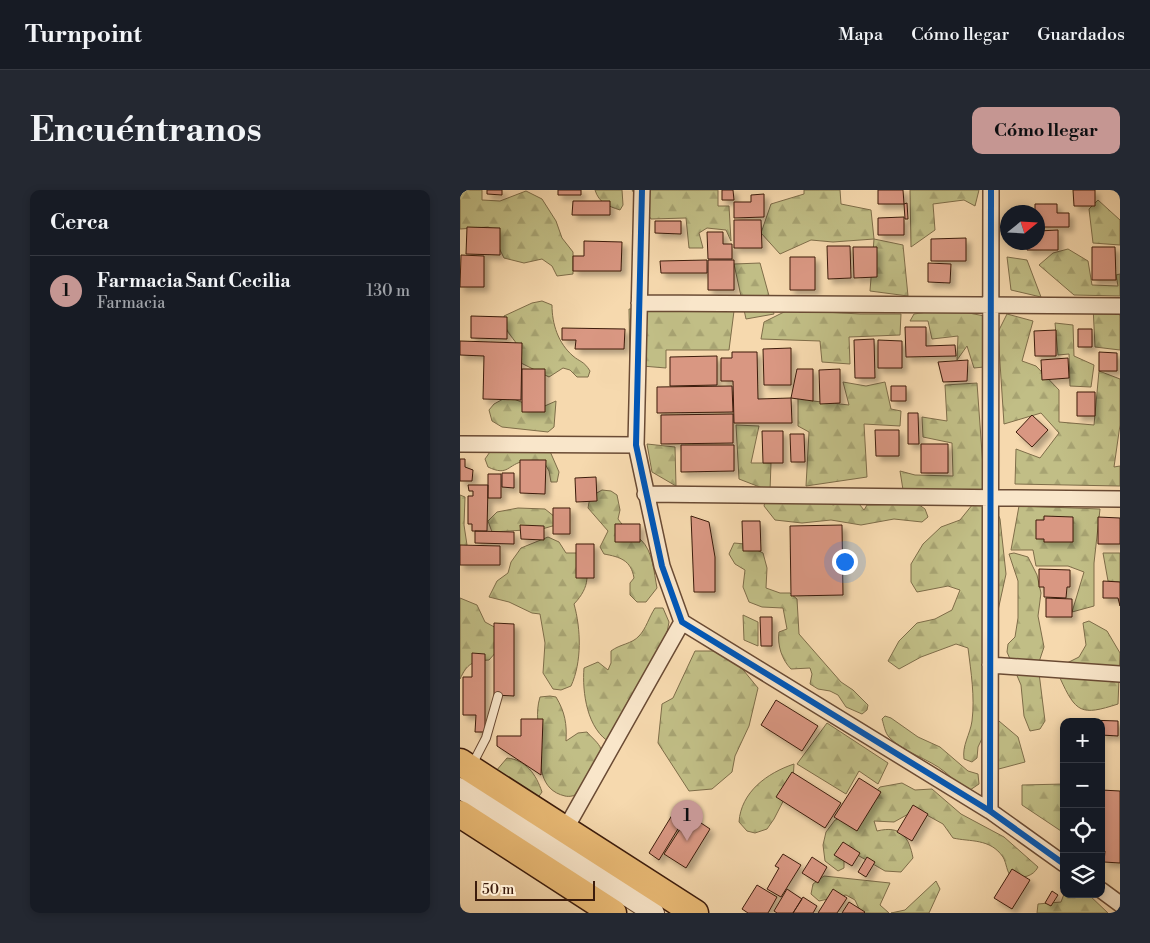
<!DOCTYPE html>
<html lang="es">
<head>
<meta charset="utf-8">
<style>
	body { margin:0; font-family:"Libre Bodoni",serif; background:#242831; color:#f1f3f6 }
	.controls { position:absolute; right:15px; bottom:15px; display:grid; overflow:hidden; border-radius:10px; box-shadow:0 2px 8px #0003 }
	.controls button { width:45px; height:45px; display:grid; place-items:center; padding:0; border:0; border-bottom:1px solid #363941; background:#171b24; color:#f1f3f6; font:25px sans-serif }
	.compass { position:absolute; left:540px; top:15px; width:45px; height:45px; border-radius:50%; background:#171b24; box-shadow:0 2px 8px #0003; rotate:72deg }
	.scale { position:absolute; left:15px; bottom:12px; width:120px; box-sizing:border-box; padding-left:5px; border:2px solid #3c1c0c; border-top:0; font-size:14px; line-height:18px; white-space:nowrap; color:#3c1c0c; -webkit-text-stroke:4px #f9e6ca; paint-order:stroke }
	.you { position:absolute; left:384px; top:371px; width:18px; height:18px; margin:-12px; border:4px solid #fff; border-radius:50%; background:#1a73e8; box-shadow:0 0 0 8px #1a73e833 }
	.badge { display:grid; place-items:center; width:32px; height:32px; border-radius:50%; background:#c59692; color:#111; font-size:16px; font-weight:700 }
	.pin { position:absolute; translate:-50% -41px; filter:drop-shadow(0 1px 2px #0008) }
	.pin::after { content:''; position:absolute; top:26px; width:18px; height:15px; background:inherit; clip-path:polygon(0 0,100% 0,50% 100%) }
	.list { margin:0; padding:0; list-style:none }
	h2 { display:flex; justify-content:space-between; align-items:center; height:65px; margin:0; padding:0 20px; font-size:21px }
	h2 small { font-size:16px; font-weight:400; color:#9ea1a6 }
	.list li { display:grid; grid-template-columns:32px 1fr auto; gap:15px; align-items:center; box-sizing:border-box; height:70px; padding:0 20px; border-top:1px solid #363941 }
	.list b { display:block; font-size:19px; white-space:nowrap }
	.list p { margin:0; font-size:16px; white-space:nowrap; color:#9ea1a6 }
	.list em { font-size:16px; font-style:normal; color:#9ea1a6 }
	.icon { flex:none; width:28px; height:28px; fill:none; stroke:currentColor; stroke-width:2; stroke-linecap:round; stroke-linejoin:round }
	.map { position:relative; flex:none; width:660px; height:723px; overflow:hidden; border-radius:10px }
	header { display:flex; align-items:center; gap:30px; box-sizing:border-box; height:70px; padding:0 25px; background:#171b24; border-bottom:1px solid #363941 }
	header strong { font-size:24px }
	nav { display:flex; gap:28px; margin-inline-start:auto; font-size:18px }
	.intro { display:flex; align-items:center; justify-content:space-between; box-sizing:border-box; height:120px; padding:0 30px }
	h1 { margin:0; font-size:35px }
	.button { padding:12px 22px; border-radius:10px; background:#c59692; color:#111; font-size:18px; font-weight:700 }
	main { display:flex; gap:30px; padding:0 30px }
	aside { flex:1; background:#171b24; border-radius:10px; box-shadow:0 2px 8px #0003 }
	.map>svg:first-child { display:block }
	.forest { fill:url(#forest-firs); stroke:#7e6d49 }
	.building { fill:#d99782; stroke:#3c1c0c; filter:url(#shadow) }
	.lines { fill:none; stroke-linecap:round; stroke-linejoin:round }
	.service-casing { stroke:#6a4b34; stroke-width:10 }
	.minor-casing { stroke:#6a4b34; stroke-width:18 }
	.tertiary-casing { stroke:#6a4b34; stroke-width:22 }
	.trunk-casing { stroke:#3c1c0c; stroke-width:29 }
	.service { stroke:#f9e6ca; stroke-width:8 }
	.minor { stroke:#f9e6ca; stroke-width:15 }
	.tertiary { stroke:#f9e6ca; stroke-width:20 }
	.trunk { stroke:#ebbc77; stroke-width:26 }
	.cycleway-casing { stroke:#f9e6ca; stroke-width:9 }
	.cycleway { stroke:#0057b8; stroke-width:6 }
</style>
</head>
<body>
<header>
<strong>Turnpoint</strong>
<nav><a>Mapa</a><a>Cómo llegar</a><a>Guardados</a></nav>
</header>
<div class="intro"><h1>Encuéntranos</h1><a class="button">Cómo llegar</a></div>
<main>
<aside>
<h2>Cerca<small></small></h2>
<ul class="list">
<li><span class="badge">1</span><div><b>Farmacia Sant Cecilia</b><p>Farmacia</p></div><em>130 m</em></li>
</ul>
</aside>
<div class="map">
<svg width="660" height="723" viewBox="0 0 660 723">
	<defs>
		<pattern id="forest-firs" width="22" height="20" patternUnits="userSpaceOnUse" patternTransform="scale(1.25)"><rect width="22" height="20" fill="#c1be86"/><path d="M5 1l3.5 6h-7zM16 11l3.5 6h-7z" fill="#a7a372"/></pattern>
		<filter id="shadow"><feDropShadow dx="4.5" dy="4.5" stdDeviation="2.5" flood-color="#0004"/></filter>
	</defs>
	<rect width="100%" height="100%" fill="#f6d9ae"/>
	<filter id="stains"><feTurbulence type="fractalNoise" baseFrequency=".004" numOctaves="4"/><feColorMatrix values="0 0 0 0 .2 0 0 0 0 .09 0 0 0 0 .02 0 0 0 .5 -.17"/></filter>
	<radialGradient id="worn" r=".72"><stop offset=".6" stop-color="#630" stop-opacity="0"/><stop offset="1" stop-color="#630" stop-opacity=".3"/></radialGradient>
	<path class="forest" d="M0 0H22V10L40 11 66 1 82 9 96 31 102 48 113 62V84L97 86 92 76 82 69 64 73 44 68 39 58 37 40 28 37 0 39Z
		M135 0H162L163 15 160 20C148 16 139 13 135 0Z
		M172 0H258V16H269L271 51 266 40 247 38 239 43 243 58H229L226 28 191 29Z
		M344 0H380L381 14 411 20 414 49 443 55 448 106 410 101 414 49 373 52 351 50 320 64 301 43 311 14 344 4Z
		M450 0H519L515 16 504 10 473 14 475 40 451 57Z
		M638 10 660 30V55L633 53 629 19Z
		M608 59 628 71 632 95 658 96 656 85 660 84V106L614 105 579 75 593 63Z
		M547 67 567 70 581 107 551 100Z
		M300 73 314 124 286 129 274 74Z
		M82 111 92 115C92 134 98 153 113 166 120 172 124 171 130 181L128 187H117L110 180 103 178 89 187 61 173C60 168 61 160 58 156 51 144 43 141 44 126L72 113Z
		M633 116 660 125V160L635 157Z
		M169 119 274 121 269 160H206V178L170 175Z
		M488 119 535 128 534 176 514 178 507 156 497 170 498 146 472 149 468 131H450L454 124Z
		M328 120 400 124H441L440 145 389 147 390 174 362 172 360 151 301 149 304 132Z
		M547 124 573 131 562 171 576 176 599 200V232L634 235 639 181 660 189V235L654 277 660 276V296L555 294 556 259 580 268 599 243 581 223 544 234 538 142Z
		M595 133 613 135 614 166 634 175 631 197 610 196 609 164 598 165Z
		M383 192 406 196 425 192 431 219 441 221 440 236 404 234 407 287 346 296 349 242 338 236V205L353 211 389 215Z
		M517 193 525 305 444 306 440 281 455 285 493 286 492 253 463 247 462 227 487 231 485 195Z
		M45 208 54 209 78 219 96 211 94 237 88 242 42 237 32 231 29 220 34 214Z
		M276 235 299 236 291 273H311L310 301 279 289Z
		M187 254 215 257 216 296 192 282Z
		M32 259H89L99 282 97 292H91L89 281 85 274C79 273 71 271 65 271 47 274 49 287 28 277L25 269Z
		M142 300 151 301 157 305 160 320 158 329C165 339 172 343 181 350 193 361 194 383 197 398L186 412H177L170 405V393L174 388C171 370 160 367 144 364L140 357 148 341 128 318 130 307Z
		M0 305 5 307 4 335 7 355 0 359Z
		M361 308 373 315 395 309 404 320 407 315 458 314 465 319 468 327 462 332 434 329 401 335 371 330 342 333 315 330 304 316 305 312Z
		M517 309 534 315 540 329 546 384 530 457 528 536 518 557 517 568 512 572 504 569C502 555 510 545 512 531 515 507 511 482 508 458L496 454 461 467 439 479 428 471 439 451 457 433 475 429 492 420 500 400 488 396 457 402 451 392V374L463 354 481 337 500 330Z
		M559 316 640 319 634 373V416L612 422 624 382 608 376H576L573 360H551Z
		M58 318 85 319 95 327 96 335 82 339 32 342 28 331 37 322Z
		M88 347 99 352 106 363H118C131 382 130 397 114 414 121 439 122 472 111 496L101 500 93 499 83 483 85 453 80 424 72 423 49 412 29 407 37 391 48 383 51 372 61 358Z
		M274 353 285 354 303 363 307 378 306 398 320 403H330L337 409 339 444 381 492 393 500 408 515 407 520 402 524 386 517 378 505 370 501 358 499 350 494 352 484 350 478 331 479C322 470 317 455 319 442L327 439 323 418 302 417 289 412 283 397 285 380 275 374 269 364Z
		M554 363 568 367 577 385 581 403 578 426 584 457 578 475 585 531 580 539 570 541 564 526 561 495 547 462 548 454 555 447 558 428V391L549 364Z
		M643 363H660V392L648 391Z
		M0 408 17 415 25 432 40 440 38 460 29 470C12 471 7 474 0 489Z
		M195 418H203L209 432 206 448 151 553C127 540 122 502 124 478L138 472 148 480 151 473V461C160 454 172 454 179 446 186 439 189 427 195 418Z
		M283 425 298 432V456L284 450Z
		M629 431 647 441 660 463 658 514C621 526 616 523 600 488L607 473 619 467 626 455 623 433Z
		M235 461H258L275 470 298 498 289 536 275 566 272 582 252 599 229 601 198 553 202 514 213 508Z
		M90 506 96 507C105 522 107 534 106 551L118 543 127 542C131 547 139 553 141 559 143 566 125 598 119 603 115 606 109 607 105 606 79 600 80 574 80 553 79 535 75 524 80 507Z
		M425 526 431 528 458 547 480 557 508 581 518 584 519 594 510 600C496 595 496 591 485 582 468 568 444 563 429 547 425 543 424 535 422 529Z
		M533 526 558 547 565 572 535 580Z
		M367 533 428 573 418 594 399 581 386 604 337 574Z
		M47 568C66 570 76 584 82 602L77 609 36 581Z
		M334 574 333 592 314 629 307 639 295 643 287 641 279 632C281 602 307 583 334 574Z
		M442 593 455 600 472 599 501 624 544 647 578 677C573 687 562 688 552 688 546 681 547 674 543 667 530 648 510 652 493 648L483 634 463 623 452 622 434 632 414 631 417 641C441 635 449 647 453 668L441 682 425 681 394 663 384 666V678L378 681 365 671 363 655 366 642 375 630 396 625 420 597Z
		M604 594V643L562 615V595Z
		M364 686 430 693 420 715 429 723H401L395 710 386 705 359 711 351 704 353 694Z
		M476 691 480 699 469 723H431L445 720Z
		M604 704H628L648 723H577L578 714 601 712Z"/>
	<path class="building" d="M27 0H42V5L27 4Z
		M98 0H121V5H98Z
		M262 0H273L274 10H262Z
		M418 0H443L444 14H418Z
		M613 0H635V16H614Z
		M304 4V27L274 28V12H291V5Z
		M113 11H150V25H112Z
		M447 13 448 29H445L444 14Z
		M575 14H597V23H609V37H578V22H575Z
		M444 27V45H418V28Z
		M274 30H301L302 58H274Z
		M195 31H221V44L195 43Z
		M7 37 40 38V65L6 64Z
		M598 40V60H567V52H578V41Z
		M247 42H263V54H272V69H248Z
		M506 48V71H471V49Z
		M124 51 162 52 161 81H113V66H124Z
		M367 56H390L391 88 368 89Z
		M393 57H417V87L394 88Z
		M632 57H655L656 90H632Z
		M1 65 24 66V97H0Z
		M330 67H355V100H330Z
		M247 70V83H201L200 71Z
		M248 70H274V100H248Z
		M468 73 491 74 490 93 468 92Z
		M11 126 47 127V149L11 148Z
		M445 137H466V156L495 155 496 166 446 167Z
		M102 138 165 139 164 159H115L116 150H102Z
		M618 139H632V157H618Z
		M596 140V166H575L574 141Z
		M414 149 415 188H395L394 150Z
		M418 150 442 151V178H418Z
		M0 151 62 153 61 210 23 209 24 166 0 165Z
		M331 158V195H304L303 159Z
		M272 162H297L298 209 331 208 332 233H274L273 191H261V168H272Z
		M639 162 657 163V181H639Z
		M257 166V195L210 196V167Z
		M608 168 609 188 582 190 581 170Z
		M508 170 507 191 483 192 478 172Z
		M62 179H85V222H62Z
		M337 179H353V211L331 208Z
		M380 179V213L360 214 359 180Z
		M272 196 273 222 197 223V197Z
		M431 196H446V211H431Z
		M617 202H635V226H617Z
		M448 223H458L459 254H448Z
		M273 224V253L201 254V225Z
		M572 225 588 240 572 257 556 242Z
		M415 240H439V266H416Z
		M302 241H323V273H303Z
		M330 244H344L345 272H331Z
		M461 254H488V283H461Z
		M221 255H274V281L221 282Z
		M0 269H5V277L13 280 12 291H0Z
		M60 270H86L85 304 60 303Z
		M42 283H54V298L42 297Z
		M28 284H41V308H28Z
		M136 287 137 311 116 312 115 288Z
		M8 295H28L27 341H12V334H8V306H13V301H9Z
		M93 318H110V344H93Z
		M231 326 249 332 255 367V402H234Z
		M584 326 613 327V352H584V349H576V330H584Z
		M638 327 660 328V354H638Z
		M282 331H300L301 361H283Z
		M155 334H180V352H155Z
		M60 335 84 336V350L61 349Z
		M382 335 383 405 331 406 330 336Z
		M15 341 54 342V354L15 353Z
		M116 354H134V388H116Z
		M0 355 40 356V375H0Z
		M579 379 610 380V397H607L606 408 584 407V397H579Z
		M643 391 660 392V416L658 408H643Z
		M586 408 612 409V427H586Z
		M300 427H312V456H301Z
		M34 433 54 434V506L34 505Z
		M12 463 25 464V542H15L16 525H3V487H12Z
		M316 510 358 536 342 561 301 535Z
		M61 529H83L81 585 37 556V546H61Z
		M628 530 658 531V546L641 545V532Z
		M332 582 381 613 365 638 316 607Z
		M399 588 421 602 397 641 374 627Z
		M641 600 660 601V673L644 672 645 661H641Z
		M453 615 468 624 452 651 437 642Z
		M217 617 227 624 199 670 189 663Z
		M229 625 250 639 226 678 204 664Z
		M383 652 400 663 392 676 374 665Z
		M323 664 341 675 321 707 307 699 319 678 315 676Z
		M352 667 367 677 358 693 342 683Z
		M407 667 415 672 406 687 398 682Z
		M552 679 570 690 552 719 534 708Z
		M297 695 317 707 308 723H288L282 719Z
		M327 699 342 709 333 723H317L314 721Z
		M373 699 387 708 377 723H358Z
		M592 701 598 705 591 716 585 713Z
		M343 707 357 716 353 723H333Z
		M389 712 405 722 404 723H382Z"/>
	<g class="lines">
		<defs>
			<path id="service" d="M12 575 26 548 38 506"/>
			<path id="minor" d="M182 0 176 255 202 376 222 432 530 621 604 674
				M179 113 660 116
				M0 254 176 255
				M185 304 660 309
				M530 475 660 484
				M530 621 531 0
				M106 638 222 432
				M641 700 660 714"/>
			<path id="tertiary" d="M0 598 194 723"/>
			<path id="trunk" d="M0 572 235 723
				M0 624 153 723"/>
		</defs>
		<use href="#service" class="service-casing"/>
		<use href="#minor" class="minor-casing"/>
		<use href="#tertiary" class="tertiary-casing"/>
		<use href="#trunk" class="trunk-casing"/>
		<use href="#service" class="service"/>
		<use href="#minor" class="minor"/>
		<use href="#tertiary" class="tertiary"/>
		<use href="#trunk" class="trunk"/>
		<defs>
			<path id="cycleway" d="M182 0 176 255 202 376 222 432 530 621 604 674
				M530 621 531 0"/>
		</defs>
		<use href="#cycleway" class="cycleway-casing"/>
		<use href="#cycleway" class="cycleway"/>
	</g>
	<rect width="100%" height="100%" filter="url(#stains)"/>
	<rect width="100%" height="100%" fill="url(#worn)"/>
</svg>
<div class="controls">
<button>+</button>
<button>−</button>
<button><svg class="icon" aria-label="locate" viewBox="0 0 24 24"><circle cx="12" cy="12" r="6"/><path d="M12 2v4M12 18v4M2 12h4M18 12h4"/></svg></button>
<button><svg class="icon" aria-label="layers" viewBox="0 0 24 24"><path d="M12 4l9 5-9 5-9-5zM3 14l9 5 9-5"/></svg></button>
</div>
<svg class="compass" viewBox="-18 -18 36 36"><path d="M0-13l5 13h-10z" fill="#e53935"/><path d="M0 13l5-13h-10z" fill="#9ea1a6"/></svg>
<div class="scale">50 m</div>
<div class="you"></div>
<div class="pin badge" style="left:227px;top:651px">1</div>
</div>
</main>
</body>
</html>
